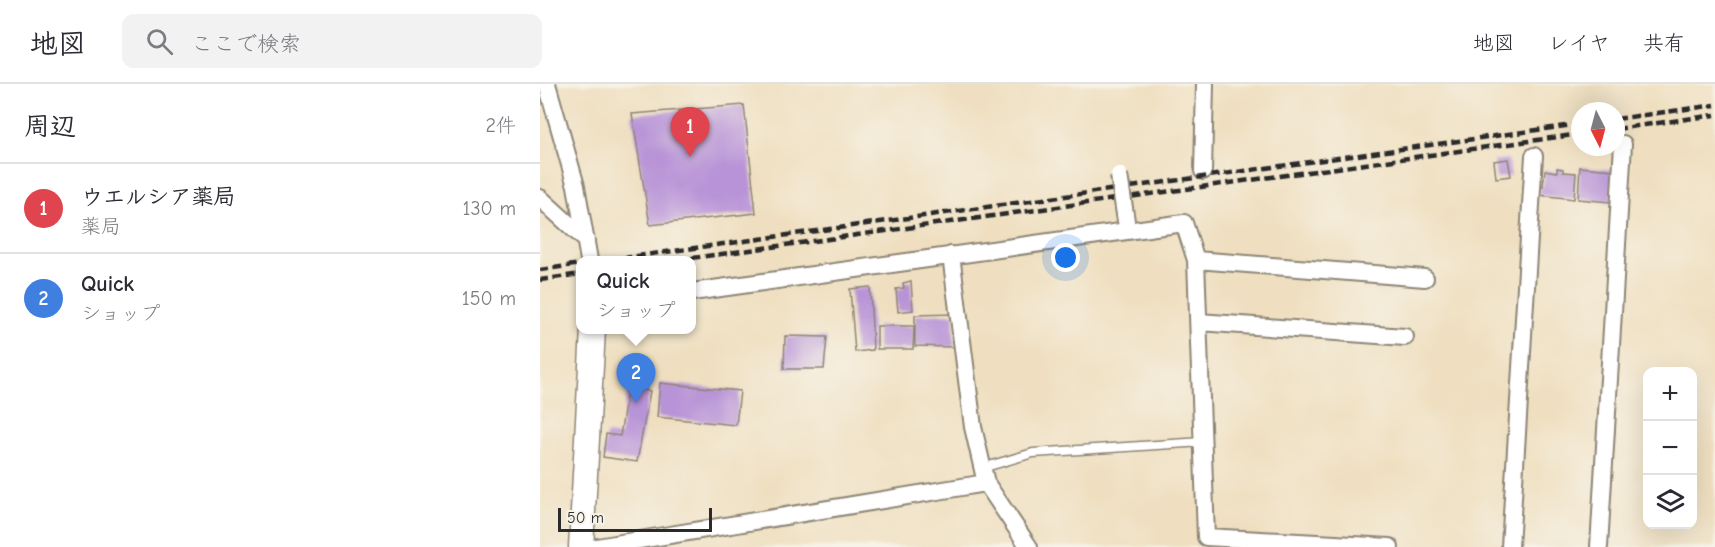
<!DOCTYPE html>
<html lang="ja">
<head>
<meta charset="utf-8">
<style>
	body { margin:0; font-family:"Comic Neue","Klee One",sans-serif; background:#f2f2f3; color:#2b2b33 }
	.controls { position:absolute; right:18px; bottom:18px; display:grid; overflow:hidden; border-radius:12px; box-shadow:0 6px 24px #0002 }
	.controls button { width:54px; height:54px; display:grid; place-items:center; padding:0; border:0; border-bottom:2px solid #e1e1e2; background:#fff; color:#2b2b33; font:30px sans-serif }
	.compass { position:absolute; left:1031px; top:18px; width:54px; height:54px; border-radius:50%; background:#fff; box-shadow:0 6px 24px #0002; rotate:174deg }
	.scale { position:absolute; left:18px; bottom:15px; width:154px; box-sizing:border-box; padding-left:6px; border:3px solid #2b2b2b; border-top:0; font-size:16px; line-height:21px; white-space:nowrap; color:#2b2b2b; -webkit-text-stroke:4px #f7f3e8; paint-order:stroke }
	.you { position:absolute; left:526px; top:174px; width:21px; height:21px; margin:-15px; border:4px solid #fff; border-radius:50%; background:#1a73e8; box-shadow:0 0 0 9px #1a73e833 }
	.badge { display:grid; place-items:center; width:39px; height:39px; border-radius:50%; background:#d1495b; color:#fff; font-size:20px; font-weight:700 }
	.pin { position:absolute; translate:-50% -50px; filter:drop-shadow(0 2px 3px #0008) }
	.pin::after { content:''; position:absolute; top:32px; width:21px; height:18px; background:inherit; clip-path:polygon(0 0,100% 0,50% 100%) }
	.popup { position:absolute; left:36px; top:172px; width:120px; height:78px; box-sizing:border-box; display:grid; place-content:center; border-radius:12px; background:#fff; filter:drop-shadow(0 2px 4px #0005); font-size:20px; white-space:nowrap; color:#7c7c81 }
	.popup b { font-size:22px; color:#2b2b33 }
	.popup::after { content:''; position:absolute; left:50%; top:100%; margin-left:-12px; border:12px solid transparent; border-top-color:#fff }
	.list { margin:0; padding:0; list-style:none }
	h2 { display:flex; justify-content:space-between; align-items:center; height:78px; margin:0; padding:0 24px; font-size:26px }
	h2 small { font-size:20px; font-weight:400; color:#7c7c81 }
	.list li { display:grid; grid-template-columns:39px 1fr auto; gap:18px; align-items:center; box-sizing:border-box; height:90px; padding:0 24px; border-top:2px solid #e1e1e2 }
	.list b { display:block; font-size:22px; white-space:nowrap }
	.list p { margin:0; font-size:20px; white-space:nowrap; color:#7c7c81 }
	.list em { font-size:20px; font-style:normal; color:#7c7c81 }
	.icon { flex:none; width:33px; height:33px; fill:none; stroke:currentColor; stroke-width:2; stroke-linecap:round; stroke-linejoin:round }
	.map { position:relative; flex:none; width:1175px; height:463px; overflow:hidden }
	header { display:flex; align-items:center; gap:36px; box-sizing:border-box; height:84px; padding:0 30px; background:#fff; border-bottom:2px solid #e1e1e2 }
	header strong { font-size:28px }
	nav { display:flex; gap:33px; margin-inline-start:auto; font-size:21px }
	.search { width:420px; height:54px; background:#f2f2f3; display:flex; align-items:center; gap:15px; box-sizing:border-box; padding:0 21px; border-radius:12px; color:#7c7c81; font-size:22px }
	main { display:flex }
	aside { flex:1; background:#fff }
	.map>svg:first-child { display:block }
	.building { fill:#b893d7 }
	.lines { fill:none; stroke-linecap:round; stroke-linejoin:round }
	.lane-casing { stroke:#8d8576; stroke-width:11 }
	.street-casing { stroke:#8d8576; stroke-width:20 }
	.secondary-casing { stroke:#8d8576; stroke-width:27 }
	.lane { stroke:#fff; stroke-width:8 }
	.street { stroke:#fff; stroke-width:16 }
	.secondary { stroke:#fff; stroke-width:24 }
	.rail { stroke:#2b2b2b; stroke-width:4.5; stroke-dasharray:9 4.5; stroke-linecap:butt }
	.street-bridge-casing { stroke:#8d8576; stroke-width:20; stroke-linecap:butt }
	.street-bridge { stroke:#fff; stroke-width:16 }
</style>
</head>
<body>
<header>
<strong>地図</strong>
<div class="search"><svg class="icon" aria-label="search" viewBox="0 0 24 24"><circle cx="10" cy="10" r="6"/><path d="M15 15l6 6"/></svg>ここで検索</div>
<nav><a>地図</a><a>レイヤ</a><a>共有</a></nav>
</header>
<main>
<aside>
<h2>周辺<small>2件</small></h2>
<ul class="list">
<li><span class="badge" style="background:#e0444e">1</span><div><b>ウエルシア薬局</b><p>薬局</p></div><em>130 m</em></li>
<li><span class="badge" style="background:#3f7fe0">2</span><div><b>Quick</b><p>ショップ</p></div><em>150 m</em></li>
</ul>
</aside>
<div class="map">
<svg width="1175" height="463" viewBox="0 0 1175 463">
	<rect width="100%" height="100%" fill="#f7f3e8"/>
	<filter id="ink" filterUnits="userSpaceOnUse"><feTurbulence type="fractalNoise" baseFrequency=".0167" numOctaves="2"/><feDisplacementMap in="SourceGraphic" scale="12" xChannelSelector="R" yChannelSelector="G"/><feConvolveMatrix kernelMatrix="1 2 1 2 8 2 1 2 1" color-interpolation-filters="sRGB"/></filter>
	<filter id="wash" filterUnits="userSpaceOnUse"><feTurbulence type="fractalNoise" baseFrequency=".008" numOctaves="4" result="noise"/><feDisplacementMap in="SourceGraphic" scale="24" xChannelSelector="R" yChannelSelector="G"/><feGaussianBlur stdDeviation="1.35" result="paint"/><feColorMatrix in="noise" values="0 0 0 0 0 0 0 0 0 0 0 0 0 0 0 0 0 1.4 0 .05"/><feComposite in="paint" operator="in"/></filter>
	<g filter="url(#wash)">
		<rect width="100%" height="100%" fill="#efdfc0"/>
		<g id="blocks">
			<path class="building" d="M204 21 216 129 110 141 92 30Z
				M968 75 971 92 956 94 954 77Z
				M1040 83 1074 86 1071 118 1038 115Z
				M1017 84 1023 85V88L1036 89 1034 115 999 111 1000 102H1003L1005 86 1017 88Z
				M371 197 373 226 358 228 356 205 364 204 363 199Z
				M330 203 333 266 315 268 310 205Z
				M414 230V263L375 262V231Z
				M337 242H374L373 265H337Z
				M245 252 287 253 284 285H244Z
				M120 299 200 307 196 341 117 333Z
				M88 303 110 307 97 378 63 373 66 350 80 352Z"/>
		</g>
	</g>
	<g filter="url(#ink)">
		<use href="#blocks" fill-opacity="0" stroke="#8d8576" stroke-width="1.5"/>
		<g class="lines">
			<defs>
				<path id="lane" d="M442 384 493 369 663 358"/>
				<path id="street" d="M7 0 36 102 49 176
					M663 87 665 0
					M0 114 46 156
					M411 171 433 343 446 399 489 463
					M656 176 885 194
					M152 208 644 139 656 176 666 453 850 463
					M659 238 865 253
					M57 463 446 399
					M970 463 994 72
					M1059 463 1083 60"/>
				<path id="secondary" d="M41 463 53 246"/>
			</defs>
			<use href="#lane" class="lane-casing"/>
			<use href="#street" class="street-casing"/>
			<use href="#secondary" class="secondary-casing"/>
			<use href="#lane" class="lane"/>
			<use href="#street" class="street"/>
			<use href="#secondary" class="secondary"/>
			<path class="rail" d="M1076 35 1175 21
				M1076 45 1175 31
				M69 176 1040 40
				M138 176 1040 50
				M0 186 40 180
				M0 196 40 190"/>
			<defs>
				<path id="street-bridge" d="M579 91 586 137"/>
			</defs>
			<use href="#street-bridge" class="street-bridge-casing"/>
			<use href="#street-bridge" class="street-bridge"/>
		</g>
	</g>
</svg>
<div class="controls">
<button>+</button>
<button>−</button>
<button><svg class="icon" aria-label="layers" viewBox="0 0 24 24"><path d="M12 4l9 5-9 5-9-5zM3 14l9 5 9-5"/></svg></button>
</div>
<svg class="compass" viewBox="-18 -18 36 36"><path d="M0-13l5 13h-10z" fill="#e53935"/><path d="M0 13l5-13h-10z" fill="#7c7c81"/></svg>
<div class="scale">50 m</div>
<div class="you"></div>
<div class="pin badge" style="left:150px;top:73px;background:#e0444e">1</div>
<div class="pin badge" style="left:96px;top:319px;background:#3f7fe0">2</div>
<div class="popup"><b>Quick</b>ショップ</div>
</div>
</main>
</body>
</html>
